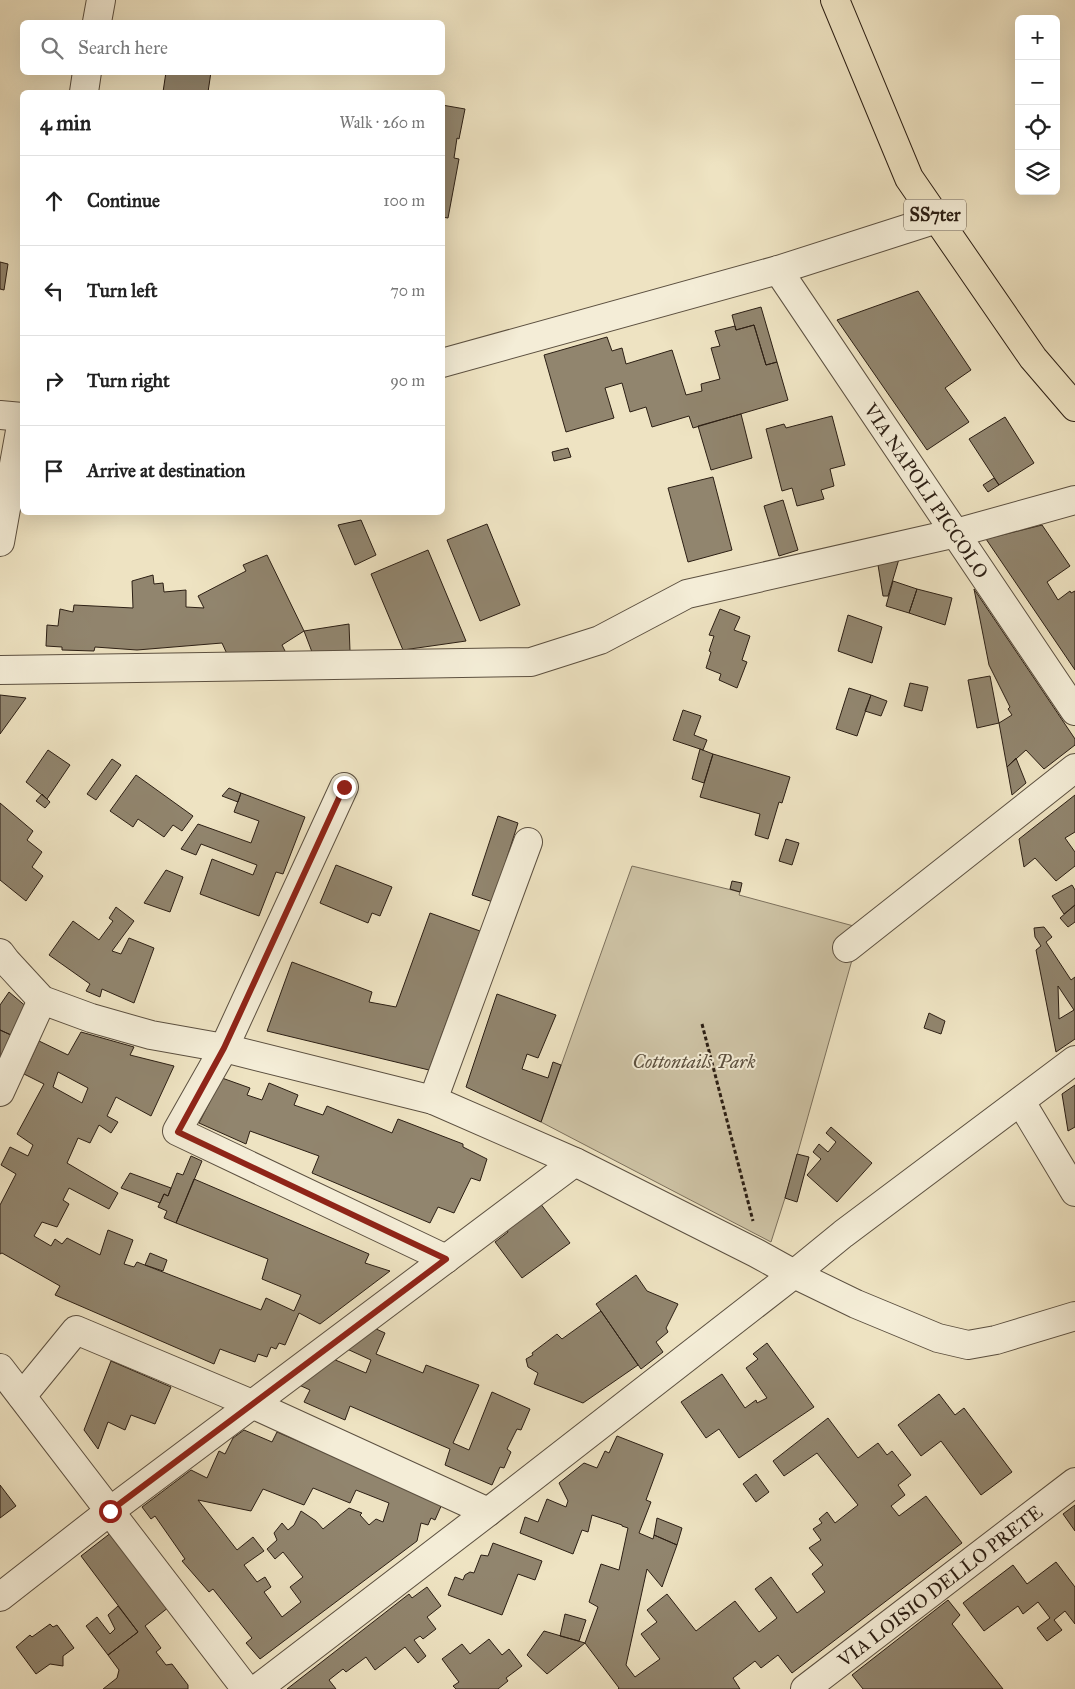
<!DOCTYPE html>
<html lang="en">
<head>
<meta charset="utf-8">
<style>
	body { margin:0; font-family:"IM FELL Great Primer",serif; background:#f6f6f6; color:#222 }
	.controls { position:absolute; right:15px; top:15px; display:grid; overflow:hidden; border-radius:8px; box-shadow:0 5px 20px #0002 }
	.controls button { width:45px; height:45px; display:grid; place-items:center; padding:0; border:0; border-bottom:1px solid #e0e0e0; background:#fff; color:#222; font:25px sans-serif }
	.stop { position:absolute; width:15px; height:15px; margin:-11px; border:4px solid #8f2418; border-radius:50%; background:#fff }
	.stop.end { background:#8f2418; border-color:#fff; box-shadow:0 1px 5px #0008 }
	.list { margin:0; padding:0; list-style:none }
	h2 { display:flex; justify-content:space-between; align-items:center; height:65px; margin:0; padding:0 20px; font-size:21px }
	h2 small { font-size:16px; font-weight:400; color:#767676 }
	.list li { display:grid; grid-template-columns:32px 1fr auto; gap:15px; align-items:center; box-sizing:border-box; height:90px; padding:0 20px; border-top:1px solid #e0e0e0 }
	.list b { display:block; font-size:19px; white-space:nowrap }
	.list em { font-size:16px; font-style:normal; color:#767676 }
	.icon { flex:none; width:28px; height:28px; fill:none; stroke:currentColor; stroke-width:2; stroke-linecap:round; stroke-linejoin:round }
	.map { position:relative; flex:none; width:1075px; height:1689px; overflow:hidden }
	.search { position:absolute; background:#fff; box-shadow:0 5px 20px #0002; left:20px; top:20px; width:425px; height:55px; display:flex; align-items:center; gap:12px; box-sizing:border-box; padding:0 18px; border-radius:8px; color:#767676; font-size:19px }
	.panel { position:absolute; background:#fff; box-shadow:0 5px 20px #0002; left:20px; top:90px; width:425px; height:425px; border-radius:8px }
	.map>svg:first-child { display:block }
	.green { fill:#cdc2a4; stroke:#7c705c }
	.building { fill:#91856e; stroke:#2c1f14; fill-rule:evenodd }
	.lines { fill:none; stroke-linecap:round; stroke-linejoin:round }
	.minor-casing { stroke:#5c5040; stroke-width:30 }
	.major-casing { stroke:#2c1f14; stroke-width:30 }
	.path { stroke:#2c1f14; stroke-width:3; stroke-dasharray:4 2.5; stroke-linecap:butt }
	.minor { stroke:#f4edd7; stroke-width:28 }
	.major { stroke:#eee3c2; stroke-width:28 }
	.route { stroke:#8f2418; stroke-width:6 }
	.labels { text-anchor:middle; stroke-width:4; stroke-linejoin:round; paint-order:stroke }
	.shield { fill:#f4edd7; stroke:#685d4e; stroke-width:1 }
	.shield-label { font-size:18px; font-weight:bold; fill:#2c1f14 }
	.street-label { font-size:19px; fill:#2c1f14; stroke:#f4edd7 }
	.park-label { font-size:19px; font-style:italic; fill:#5c503f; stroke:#f4edd7 }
</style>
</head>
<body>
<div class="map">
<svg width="1075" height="1689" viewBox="0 0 1075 1689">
	<rect width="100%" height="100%" fill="#eee3c2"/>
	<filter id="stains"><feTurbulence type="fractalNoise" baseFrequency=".004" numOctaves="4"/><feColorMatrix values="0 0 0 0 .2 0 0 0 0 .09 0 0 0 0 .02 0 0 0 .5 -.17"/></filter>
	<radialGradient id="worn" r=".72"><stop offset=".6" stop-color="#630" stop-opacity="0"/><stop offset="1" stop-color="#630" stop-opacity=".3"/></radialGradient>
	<path class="green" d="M632 866 740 892 739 895 861 928 785 1198 771 1242 541 1122Z"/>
	<path class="building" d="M166 72H211L208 92H211H163Z
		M442 105 465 109 459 139 457 138 454 158 459 159 448 218 442 217Z
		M0 262 8 264 4 290 0 289Z
		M918 291 971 370 945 388 969 422 927 450 837 320Z
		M761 307 777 362 766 365 754 325 736 330 732 315Z
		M754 325 766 365 777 362 788 400 693 428 689 416 652 427 646 407 630 412 622 383 605 388 614 418 566 432 544 355 607 337 612 351 622 348 626 364 672 350 686 395 702 391 701 384 720 379 711 348 720 346 715 331 735 326 736 330Z
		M741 414 752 458 711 470 698 426Z
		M832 416 845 465 830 469 834 486 821 490 824 499 797 506 792 488 782 491 766 429 784 424 786 428Z
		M1005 417 1034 463 999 485 969 439Z
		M568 448 571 457 554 461 552 452Z
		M713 477 732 550 688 562 668 488Z
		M994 478 999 485 988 492 983 485Z
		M783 500 798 550 779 556 764 506Z
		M361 520 376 555 355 565 338 525Z
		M487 524 520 605 480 621 447 540Z
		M1042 525 1070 566 1047 582 1058 600 1070 591 1071 593 1075 591V670L986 539Z
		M428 550 466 641 403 650 371 574Z
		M267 555 304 631 282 645 286 653 227 654 222 643 137 650 95 647 94 651 62 650V647L46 646 47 625 58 626 60 609 73 612 74 605 133 608 132 581 153 575 154 584 163 583 164 592 186 590V607L204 608 198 596 246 571 243 565Z
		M899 559 888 596H883L878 565Z
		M893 581 917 589 909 613 886 606Z
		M917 589 952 598 945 625 909 613Z
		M974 589 1075 739V745L1044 769 1026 750 1007 767 999 723 1012 715 1008 709 1010 707 989 665Z
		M720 609 740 617 734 630 750 636 742 660 747 662 737 688 719 680 721 674 706 668 711 652 709 651 714 636 709 635Z
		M848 615 882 627 872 663 838 651Z
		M349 624 350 651 312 652 304 631Z
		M990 676 999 723 977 728 968 680Z
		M910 683 928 687 922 711 904 706Z
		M849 688 871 695 857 736 836 729Z
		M0 695 26 698 0 734Z
		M871 695 887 701 881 716 865 711Z
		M683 710 701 716 694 735 707 740 703 750 673 740Z
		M700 749 713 754 704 783 692 779Z
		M48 750 70 765 47 799 26 782Z
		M713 754 790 777 782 803 779 802 768 839 755 835 760 814 700 797Z
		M1016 758 1026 783 1012 795 1007 767Z
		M112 759 121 765 96 800 87 794Z
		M136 775 193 816 182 831 173 825 164 837 138 819 133 827 110 811Z
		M229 788 241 793 238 802 222 796Z
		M241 793 305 817 283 874 276 872 259 916 200 894 212 859 253 875 257 865 201 844 196 855 181 849 198 824 251 843 259 821 234 812Z
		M42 794 50 802 45 808 36 801Z
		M1075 795V832L1065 838 1075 852V866L1056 881 1035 858 1024 867 1019 839Z
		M0 803 33 831 27 840 42 852 32 867 43 876 26 901 0 880Z
		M498 816 518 823 493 902 472 895Z
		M786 839 799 843 792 865 779 861Z
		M336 865 392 887 380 916 372 913 368 923 320 903Z
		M166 870 183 877 170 912 144 903Z
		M732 881 742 883 740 892 730 889Z
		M1072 885 1075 890V905L1064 914 1052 896Z
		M1075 905V922L1068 927 1060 918Z
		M116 907 134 921 112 951 121 954 129 938 154 948 134 1003 102 989 100 997 86 991 90 984 49 955 73 921 99 940 113 921 109 918Z
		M430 913 480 931 429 1070 267 1031 292 962 372 992 369 1002 396 1007Z
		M1044 927 1052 937 1046 942 1071 980 1075 977V1039L1056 1052 1036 950 1041 946 1035 937 1034 928ZM1058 986 1074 1010 1059 1019Z
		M9 992 28 1008 11 1035 0 1030V1005Z
		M497 994 556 1015 538 1058 527 1054 522 1069 548 1078 553 1062 561 1065 541 1122 466 1087Z
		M929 1013 945 1021 941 1034 924 1028Z
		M0 1030 11 1035 0 1060Z
		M81 1032 134 1047 130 1055 174 1066 151 1116 116 1097 107 1116 118 1122 111 1133 99 1125 90 1143 78 1138 75 1145 67 1163 118 1193 109 1209 69 1188 63 1200 69 1204 57 1227 42 1222 34 1236 51 1246 55 1239 62 1244 67 1238 100 1255 108 1230 133 1240 124 1264 134 1267 137 1262 261 1310 266 1298 294 1311 301 1295 262 1279 268 1259 176 1223 194 1179 369 1254 365 1263 390 1271 320 1324 299 1313 285 1345 279 1343 276 1349 271 1347 267 1357 258 1354 255 1362 220 1349 214 1364 55 1295 60 1286 2 1253 0 1254V1205L16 1174 1 1165 10 1147 28 1156 33 1145 17 1134 44 1084 24 1074 39 1041 68 1055ZM58 1072 88 1088 82 1103 53 1087Z
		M222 1078 250 1088 247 1095 262 1100 269 1083 298 1095 294 1105 323 1115 327 1106 392 1133 398 1119 463 1144V1147L487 1159 480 1181 471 1178 454 1213 438 1207 430 1223 312 1173 319 1156 250 1131 246 1144 199 1123Z
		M1075 1085V1127L1068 1131 1062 1094Z
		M831 1127 872 1163 837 1202 807 1175 821 1159 813 1152 819 1144 828 1152 836 1142 826 1133Z
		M797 1154 809 1157 797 1202 785 1198Z
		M191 1156 202 1161 176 1223 164 1218 167 1211 158 1207 164 1194 168 1196 177 1173 183 1175Z
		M130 1173 171 1188 168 1196 164 1194 160 1203 121 1188Z
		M540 1203 570 1243 522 1278 495 1242 508 1232 506 1228Z
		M150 1253 167 1260 163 1271 145 1265Z
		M636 1275 647 1291 678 1304 666 1328 668 1332 656 1342 663 1352 641 1369 596 1304Z
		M601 1311 638 1365 583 1403 534 1384 538 1373 528 1367 526 1359 533 1355 532 1353 557 1334 562 1339Z
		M374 1328 385 1333 376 1354 423 1373 426 1365 479 1385 453 1443 469 1450 492 1392 530 1409 521 1430 517 1429 507 1449 511 1452 504 1468 500 1467 492 1485 445 1465 450 1449 350 1406 345 1420 304 1402 310 1390 299 1385 333 1359 366 1373 371 1360 347 1349Z
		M767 1343 814 1407 739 1458 719 1429 706 1438 681 1402 722 1374 745 1408 756 1400 757 1403 767 1398 746 1368 758 1359 753 1354Z
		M111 1361 171 1387 155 1424 131 1415 125 1430 108 1422 98 1449 84 1430Z
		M939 1394 955 1415 964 1408 1012 1472 981 1495 941 1441 921 1456 898 1425Z
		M828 1418 858 1458 878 1443 887 1455 892 1451 911 1475 898 1485 905 1495 891 1506 899 1516 926 1496 962 1543 792 1673 778 1655 761 1668 755 1661 733 1678 740 1689H618L619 1688 585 1643 598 1607 589 1602 601 1564 619 1570 628 1528 622 1526V1525L592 1515 588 1532 582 1530 573 1554 520 1533 525 1517 538 1522 547 1499 566 1507 568 1501 559 1483 584 1463 597 1468 605 1451 609 1453 617 1436 663 1454 646 1500 651 1502 639 1533 653 1539 654 1535 677 1545 662 1587 647 1569 626 1665 635 1677 660 1659 641 1634 657 1622 647 1610 667 1594 696 1631 735 1601 759 1632 777 1618 755 1589 771 1577 797 1613 825 1592 812 1574 823 1565 809 1548 821 1540 813 1529 822 1523 819 1519 827 1512 835 1523 858 1505 817 1453 784 1476 773 1461Z
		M244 1430 272 1442 277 1432 442 1504 435 1520 431 1518 428 1525 421 1523 417 1541 260 1659 246 1643 252 1638 213 1589 209 1592 182 1561 185 1559 155 1516 151 1519 142 1507 191 1470 207 1478 219 1451 225 1454 233 1438ZM313 1488 350 1503 356 1490 389 1503 383 1522 376 1519 369 1525 360 1515 362 1513 349 1508 323 1529 316 1521 301 1511 294 1525 288 1530 282 1523 274 1533 277 1540 267 1549 275 1559 283 1552 303 1577 290 1587 301 1602 282 1617 264 1592 271 1587 265 1577 257 1582 244 1565 264 1551 253 1537 237 1550 198 1500 251 1511 263 1489 304 1505Z
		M756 1474 769 1492 756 1502 743 1484Z
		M0 1485 16 1506 0 1518Z
		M1075 1505V1531L1063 1514Z
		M657 1518 682 1528 677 1545 654 1535Z
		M112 1532 169 1607 145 1626 161 1648 156 1652 166 1665 172 1664 188 1685V1689H103L117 1678 119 1670 108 1655 138 1632 81 1556Z
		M493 1543 542 1561 535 1580 518 1574 502 1615 448 1595 455 1577 463 1580 465 1575 470 1572 474 1573 481 1555 488 1556Z
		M1056 1562 1075 1587V1624L1065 1611 1054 1620 1062 1630 1047 1641 1037 1628 1050 1618 1038 1602 1023 1614 1018 1606 984 1631 963 1603 1013 1565 1027 1584Z
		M427 1587 441 1606 427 1617 436 1629 423 1639 420 1636 414 1640 426 1656 418 1663 405 1647 375 1670 366 1657 346 1672 343 1669 329 1680 336 1689H287L409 1594 412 1598Z
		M948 1600 960 1615 952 1624 1003 1689H863L852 1675Z
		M118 1606 138 1632 108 1655 86 1626 97 1617 110 1634 115 1629 108 1615Z
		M565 1614 586 1620 579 1641 560 1636Z
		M50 1624 53 1627 57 1625 74 1648 63 1656V1666L50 1664 36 1674 16 1647 30 1635 32 1637Z
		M544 1631 585 1643 547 1674 527 1655Z
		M489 1639 502 1655 509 1649 522 1666 506 1678 508 1681 498 1689H456L453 1686 459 1682 442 1659 462 1644 470 1654Z"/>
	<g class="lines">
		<defs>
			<g id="minor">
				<path d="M97 22 101 0"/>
				<path d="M84 92 87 72"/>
				<path id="s1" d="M778 270 1075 711"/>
				<path d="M442 363 778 270 937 219"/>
				<path d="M0 415 22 417"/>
				<path d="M0 542 22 420"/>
				<path d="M0 670 531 662 600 640 687 594 956 533 1075 500"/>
				<path d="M344 787 224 1048 177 1131 446 1259"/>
				<path d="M847 948 1075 768"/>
				<path d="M0 953 6 961 42 1000 91 1018 151 1035 224 1048 433 1100 575 1162 756 1253 794 1274 856 1304 938 1338 968 1345 996 1340 1075 1316"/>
				<path d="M0 1092 42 1000"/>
				<path d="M433 1100 528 842"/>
				<path d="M1021 1102 1075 1192"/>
				<path d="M0 1368 246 1689"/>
				<path d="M22 1396 76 1330 252 1404 488 1512"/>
				<path d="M0 1597 110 1511 575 1162"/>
				<path d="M257 1689 488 1512 794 1274 843 1234 1075 1060"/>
				<path id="s2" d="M805 1689 1075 1482"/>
			</g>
			<path id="major" d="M835 0 909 178 1033 358 1075 407"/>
		</defs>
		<use href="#minor" class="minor-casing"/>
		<use href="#major" class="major-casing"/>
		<path class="path" d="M702 1024 753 1221"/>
		<use href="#minor" class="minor"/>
		<use href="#major" class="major"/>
	</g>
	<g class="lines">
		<path class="route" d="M110 1511 446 1259 178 1132 224 1048 344 787"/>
	</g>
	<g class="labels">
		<rect class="shield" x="904" y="199.5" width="62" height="31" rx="4"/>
		<g class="shield-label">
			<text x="935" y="221">SS7ter</text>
		</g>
		<g class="street-label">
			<text dy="7" stroke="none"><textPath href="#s1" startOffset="266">VIA NAPOLI PICCOLO</textPath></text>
			<text dy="7" stroke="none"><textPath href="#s2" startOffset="170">VIA LOISIO DELLO PRETE</textPath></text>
		</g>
		<g class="park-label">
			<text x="694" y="1068">Cottontails Park</text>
		</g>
	</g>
	<rect width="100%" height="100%" filter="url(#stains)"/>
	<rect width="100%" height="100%" fill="url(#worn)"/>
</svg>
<div class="controls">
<button>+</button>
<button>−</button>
<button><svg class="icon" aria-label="locate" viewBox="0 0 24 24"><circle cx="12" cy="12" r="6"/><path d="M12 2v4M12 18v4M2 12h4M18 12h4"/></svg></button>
<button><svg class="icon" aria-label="layers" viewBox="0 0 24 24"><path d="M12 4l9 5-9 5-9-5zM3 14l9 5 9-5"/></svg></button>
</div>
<div class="stop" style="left:110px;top:1511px"></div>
<div class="stop end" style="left:344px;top:787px"></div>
<div class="search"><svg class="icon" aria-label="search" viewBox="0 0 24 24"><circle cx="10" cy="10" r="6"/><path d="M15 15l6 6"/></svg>Search here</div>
<section class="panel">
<h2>4 min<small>Walk · 260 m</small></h2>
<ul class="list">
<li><svg class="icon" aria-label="ahead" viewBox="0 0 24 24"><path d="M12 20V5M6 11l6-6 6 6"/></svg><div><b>Continue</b></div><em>100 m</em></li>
<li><svg class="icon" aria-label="left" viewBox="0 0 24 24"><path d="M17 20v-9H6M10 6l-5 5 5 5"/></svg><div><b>Turn left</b></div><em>70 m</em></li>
<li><svg class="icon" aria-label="right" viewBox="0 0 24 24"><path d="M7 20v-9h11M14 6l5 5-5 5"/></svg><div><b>Turn right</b></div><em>90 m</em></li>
<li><svg class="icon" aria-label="arrive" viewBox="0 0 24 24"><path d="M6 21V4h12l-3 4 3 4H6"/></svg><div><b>Arrive at destination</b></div></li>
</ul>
</section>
</div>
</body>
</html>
